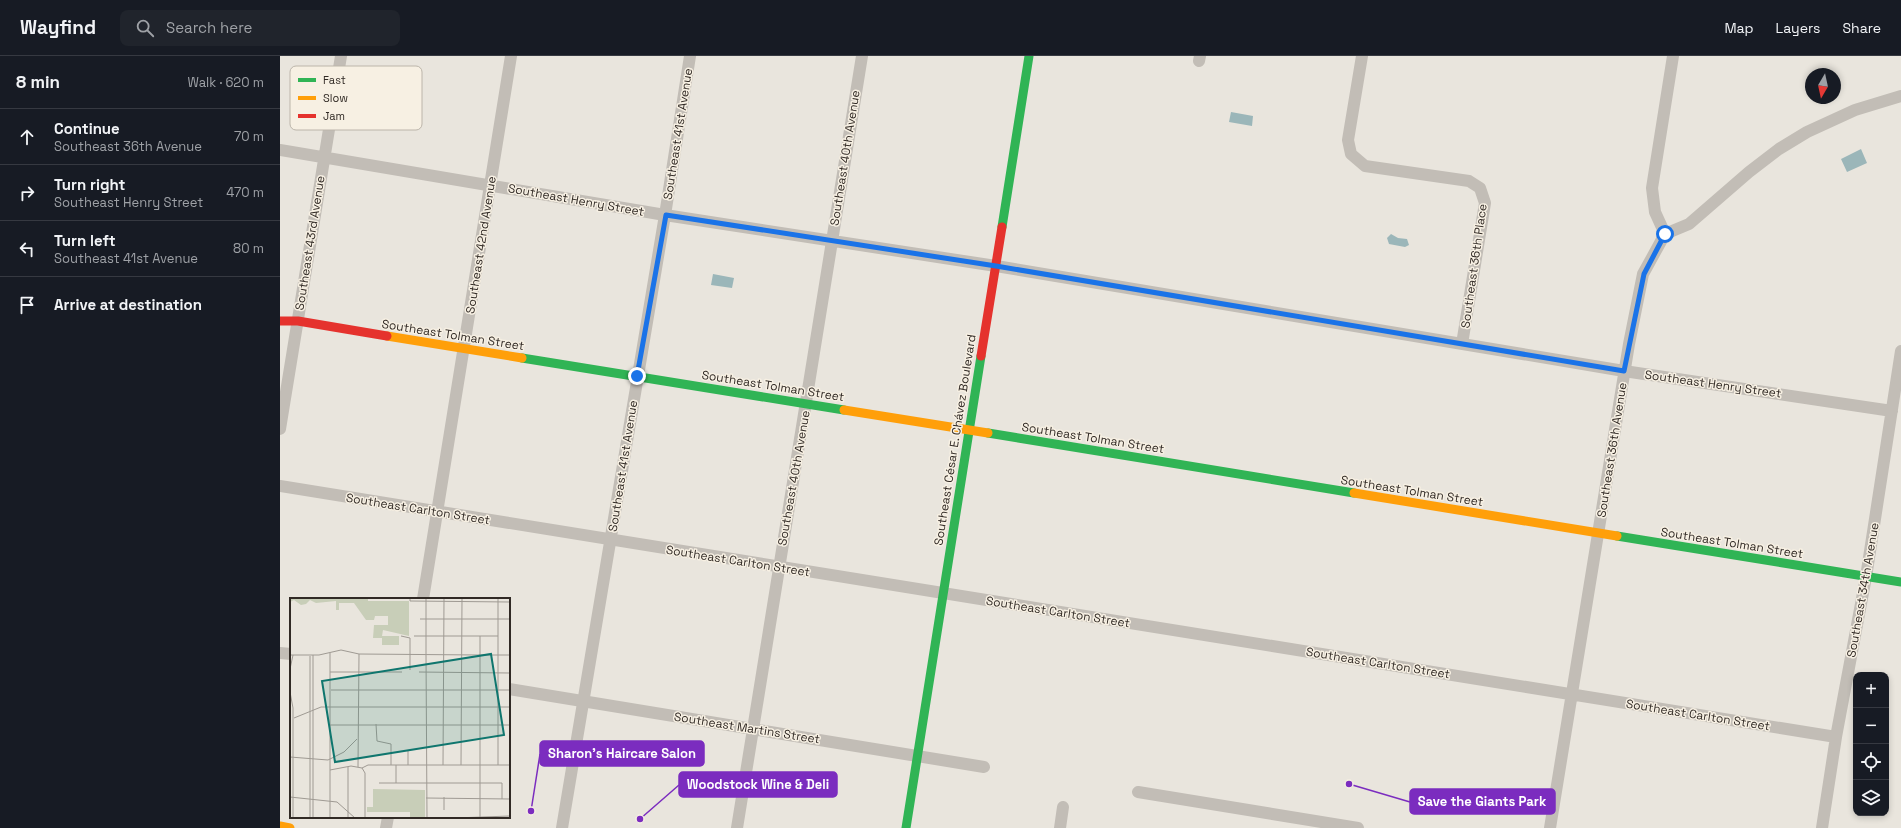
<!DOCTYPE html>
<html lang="en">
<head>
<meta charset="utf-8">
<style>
	body { margin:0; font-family:"Space Grotesk",sans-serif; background:#20242c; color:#f1f3f6 }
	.controls { position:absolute; right:12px; bottom:12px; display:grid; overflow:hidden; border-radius:8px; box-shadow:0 2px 6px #0003 }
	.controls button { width:36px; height:36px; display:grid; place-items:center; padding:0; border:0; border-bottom:1px solid #363941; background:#171b24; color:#f1f3f6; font:20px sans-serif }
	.compass { position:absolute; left:1525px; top:12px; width:36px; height:36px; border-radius:50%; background:#171b24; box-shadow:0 2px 6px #0003; rotate:189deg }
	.stop { position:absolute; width:12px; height:12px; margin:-9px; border:3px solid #1a73e8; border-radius:50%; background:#fff }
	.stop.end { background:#1a73e8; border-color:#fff; box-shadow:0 1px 4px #0008 }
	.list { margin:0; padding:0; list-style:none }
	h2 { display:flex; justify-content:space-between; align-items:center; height:52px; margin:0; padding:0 16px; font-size:17px }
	h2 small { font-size:13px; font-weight:400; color:#9ea1a6 }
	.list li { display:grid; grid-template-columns:26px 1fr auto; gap:12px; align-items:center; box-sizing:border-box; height:56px; padding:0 16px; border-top:1px solid #363941 }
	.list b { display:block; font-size:15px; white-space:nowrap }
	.list p { margin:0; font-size:13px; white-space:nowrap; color:#9ea1a6 }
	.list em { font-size:13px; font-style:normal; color:#9ea1a6 }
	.icon { flex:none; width:22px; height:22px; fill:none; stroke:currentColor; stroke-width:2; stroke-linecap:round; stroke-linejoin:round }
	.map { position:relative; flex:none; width:1621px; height:772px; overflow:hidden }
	header { display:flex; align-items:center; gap:24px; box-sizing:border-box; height:56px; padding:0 20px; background:#171b24; border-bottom:1px solid #363941 }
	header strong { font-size:19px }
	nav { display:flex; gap:22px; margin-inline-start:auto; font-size:14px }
	.search { width:280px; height:36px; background:#20242c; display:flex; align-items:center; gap:10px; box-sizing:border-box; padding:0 14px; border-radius:8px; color:#9ea1a6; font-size:15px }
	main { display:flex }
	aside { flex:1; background:#171b24 }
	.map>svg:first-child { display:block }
	.water { fill:#9bb6b9 }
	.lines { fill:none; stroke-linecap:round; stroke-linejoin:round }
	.street { stroke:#c2bdb6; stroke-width:12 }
	.fast { stroke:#30b455; stroke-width:9 }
	.slow { stroke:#ff9f0a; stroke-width:9 }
	.jam { stroke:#e5322d; stroke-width:9 }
	.route { stroke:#1a73e8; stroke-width:5 }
	.labels { text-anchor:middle; stroke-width:3; stroke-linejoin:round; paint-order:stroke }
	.street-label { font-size:12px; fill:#312a25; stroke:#f7f0e3 }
	.inset-road { fill:none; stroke:#9f9a93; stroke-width:1 }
	.view { fill:#0f766e; fill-opacity:0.15; stroke:#0f766e; stroke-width:2 }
	.inset-edge { fill:none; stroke:#312a25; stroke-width:2 }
	.key { fill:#f7f0e3; stroke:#bcb5aa; stroke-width:1 }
	.key-label { font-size:11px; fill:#312a25 }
	.leader { fill:none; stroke:#7b2cbf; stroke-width:1.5 }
	.callout-dot { fill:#7b2cbf; stroke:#f7f0e3; stroke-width:1.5 }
	.callout { fill:#7b2cbf; stroke:#7b2cbf; stroke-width:1.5 }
	.callout-label { font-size:13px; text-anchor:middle; font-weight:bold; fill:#fff }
</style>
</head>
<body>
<header>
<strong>Wayfind</strong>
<div class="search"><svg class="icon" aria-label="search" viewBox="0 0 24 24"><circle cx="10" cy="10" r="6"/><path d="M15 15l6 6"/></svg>Search here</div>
<nav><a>Map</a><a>Layers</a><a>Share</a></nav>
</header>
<main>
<aside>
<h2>8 min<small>Walk · 620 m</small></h2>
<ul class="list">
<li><svg class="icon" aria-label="ahead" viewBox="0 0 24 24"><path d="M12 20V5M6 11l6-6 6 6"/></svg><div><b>Continue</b><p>Southeast 36th Avenue</p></div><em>70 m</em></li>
<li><svg class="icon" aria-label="right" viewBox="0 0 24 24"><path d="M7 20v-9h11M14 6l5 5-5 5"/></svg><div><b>Turn right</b><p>Southeast Henry Street</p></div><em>470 m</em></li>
<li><svg class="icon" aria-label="left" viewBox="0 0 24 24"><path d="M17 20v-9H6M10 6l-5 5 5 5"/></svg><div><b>Turn left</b><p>Southeast 41st Avenue</p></div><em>80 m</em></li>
<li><svg class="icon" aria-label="arrive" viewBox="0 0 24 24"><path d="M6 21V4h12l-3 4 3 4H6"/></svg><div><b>Arrive at destination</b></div></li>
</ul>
</aside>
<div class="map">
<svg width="1621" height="772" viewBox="0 0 1621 772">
	<rect width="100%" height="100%" fill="#e9e5dd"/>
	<path class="water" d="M951 56 973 60 972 70 949 66Z
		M1581 93 1587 107 1567 116 1561 103Z
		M1111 178 1118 182 1127 183 1129 189 1125 191 1109 188 1107 182Z
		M433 218 454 222 452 232 431 229Z"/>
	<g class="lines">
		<path class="street" d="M1082 0 1068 84 1071 98 1085 110 1189 125 1200 132 1205 147 1182 288
			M919 5 920 0
			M0 94 385 159 716 210 1344 315 1612 355
			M1385 178 1409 168 1469 116 1499 93 1527 76 1575 54 1621 40
			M0 373 61 0
			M0 430 1556 681
			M143 543 231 0
			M0 597 11 598
			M229 633 704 711
			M858 736 1078 772
			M106 772 108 761
			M282 772 385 159 410 0
			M457 772 582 0
			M780 772 783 751
			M1270 772 1349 288 1363 218 1385 178 1375 156 1372 132 1393 0
			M1542 772 1556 681 1586 521 1621 295"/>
		<path class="fast" d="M722 171 749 0
			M242 302 564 354
			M708 377 1074 437
			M1337 480 1621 526
			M626 772 701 300"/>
		<path class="slow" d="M107 280 242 302
			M564 354 708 377
			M1074 437 1337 480
			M0 770 10 772"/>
		<path class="jam" d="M0 265H18L107 280
			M701 300 722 171"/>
	</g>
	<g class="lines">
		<path class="route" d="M357 320 386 159 716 210 1344 315 1364 218 1385 178"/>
	</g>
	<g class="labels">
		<g class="street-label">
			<text transform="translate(398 78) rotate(-81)" y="4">Southeast 41st Avenue</text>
			<text transform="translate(565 102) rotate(-81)" y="4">Southeast 40th Avenue</text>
			<text transform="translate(296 144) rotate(10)" y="4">Southeast Henry Street</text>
			<text transform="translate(30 187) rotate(-81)" y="4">Southeast 43rd Avenue</text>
			<text transform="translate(201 189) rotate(-81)" y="4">Southeast 42nd Avenue</text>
			<text transform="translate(1194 210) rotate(-82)" y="4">Southeast 36th Place</text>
			<text transform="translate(173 279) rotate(9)" y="4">Southeast Tolman Street</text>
			<text transform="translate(1433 328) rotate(8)" y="4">Southeast Henry Street</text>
			<text transform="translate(493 330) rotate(9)" y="4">Southeast Tolman Street</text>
			<text transform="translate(813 382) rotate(9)" y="4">Southeast Tolman Street</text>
			<text transform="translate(675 384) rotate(-81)" y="4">Southeast César E. Chávez Boulevard</text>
			<text transform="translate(1332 394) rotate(-81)" y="4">Southeast 36th Avenue</text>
			<text transform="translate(343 410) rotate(-81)" y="4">Southeast 41st Avenue</text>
			<text transform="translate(514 422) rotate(-80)" y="4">Southeast 40th Avenue</text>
			<text transform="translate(1132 435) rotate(9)" y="4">Southeast Tolman Street</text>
			<text transform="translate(138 453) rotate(9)" y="4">Southeast Carlton Street</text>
			<text transform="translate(1452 487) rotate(9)" y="4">Southeast Tolman Street</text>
			<text transform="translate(458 505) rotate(9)" y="4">Southeast Carlton Street</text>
			<text transform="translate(1583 534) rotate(-80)" y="4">Southeast 34th Avenue</text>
			<text transform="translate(778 556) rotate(9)" y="4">Southeast Carlton Street</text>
			<text transform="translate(1098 607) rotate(9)" y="4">Southeast Carlton Street</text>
			<text transform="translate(1418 659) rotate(9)" y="4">Southeast Carlton Street</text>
			<text transform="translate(467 672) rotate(9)" y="4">Southeast Martins Street</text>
		</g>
	</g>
	<g transform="translate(10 542)">
		<rect width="220" height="220" fill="#e9e5dd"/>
		<path d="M0 0H78V3H119V38L93 32 92 38H109V47H92V40H83L84 27H98V18H85L84 22H76L64 5H49V12H46V3L26 5 20 2 16 6 11 7 4 2 0 4ZM83 191 135 192V220H120V214H77V209H83Z" fill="#c8ceb8"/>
		<path class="inset-road" d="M120 0V3L220 4M130 21H220M111 38 120 40V72M124 38H208M190 38V220M136 56V0M0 57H29L51 52 69 56 190 57M136 57 137 220M189 57H220M0 71 3 57M40 74H112M129 74 220 75M41 92H220M0 94 3 110V220M4 120 31 109H220M86 126 87 143 101 146V167M40 127H220M118 152V167M0 159 38 162 54 154 67 141M106 167V185M153 167 154 0M171 167 172 0M208 167V0M58 169V220M68 169 69 56M72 170 75 175V220M40 172 61 168 72 170 78 167H220M89 185H212V201M0 199 47 204 65 220M154 199V212M136 200 220 201M20 220V58M23 220V57M40 220V55M164 220 220 218"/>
		<path class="view" d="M201 56 214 137 45 164 32 83Z"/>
		<rect width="220" height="220" class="inset-edge"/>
	</g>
	<rect x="10" y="10" width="132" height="64" rx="6" class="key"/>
	<rect x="18" y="22" width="18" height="4" fill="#30b455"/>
	<rect x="18" y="40" width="18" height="4" fill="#ff9f0a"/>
	<rect x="18" y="58" width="18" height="4" fill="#e5322d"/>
	<g class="key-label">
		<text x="43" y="28">Fast</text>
		<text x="43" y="46">Slow</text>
		<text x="43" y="64">Jam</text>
	</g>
	<path class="leader" d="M251 755L260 698M360 763L399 729M1069 728L1130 746"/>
	<g class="callout-dot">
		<circle cx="251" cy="755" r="4"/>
		<circle cx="360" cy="763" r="4"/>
		<circle cx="1069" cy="728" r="4"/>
	</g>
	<g class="callout">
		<rect x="260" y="685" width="164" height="25" rx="4"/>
		<rect x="399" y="716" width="158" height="25" rx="4"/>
		<rect x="1130" y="733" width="145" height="25" rx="4"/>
	</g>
	<g class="callout-label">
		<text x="342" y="702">Sharon's Haircare Salon</text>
		<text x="478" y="733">Woodstock Wine &amp; Deli</text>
		<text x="1202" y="750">Save the Giants Park</text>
	</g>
</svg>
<div class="controls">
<button>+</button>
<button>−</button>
<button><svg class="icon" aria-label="locate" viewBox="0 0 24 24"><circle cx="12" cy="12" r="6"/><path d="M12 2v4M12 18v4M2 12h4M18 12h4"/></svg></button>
<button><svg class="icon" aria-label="layers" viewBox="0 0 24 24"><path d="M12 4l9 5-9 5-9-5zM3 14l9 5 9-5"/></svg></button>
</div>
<svg class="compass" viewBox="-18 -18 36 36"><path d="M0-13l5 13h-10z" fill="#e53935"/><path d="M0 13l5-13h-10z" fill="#9ea1a6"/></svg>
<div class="stop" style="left:1385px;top:178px"></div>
<div class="stop end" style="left:357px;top:320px"></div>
</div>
</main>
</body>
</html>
